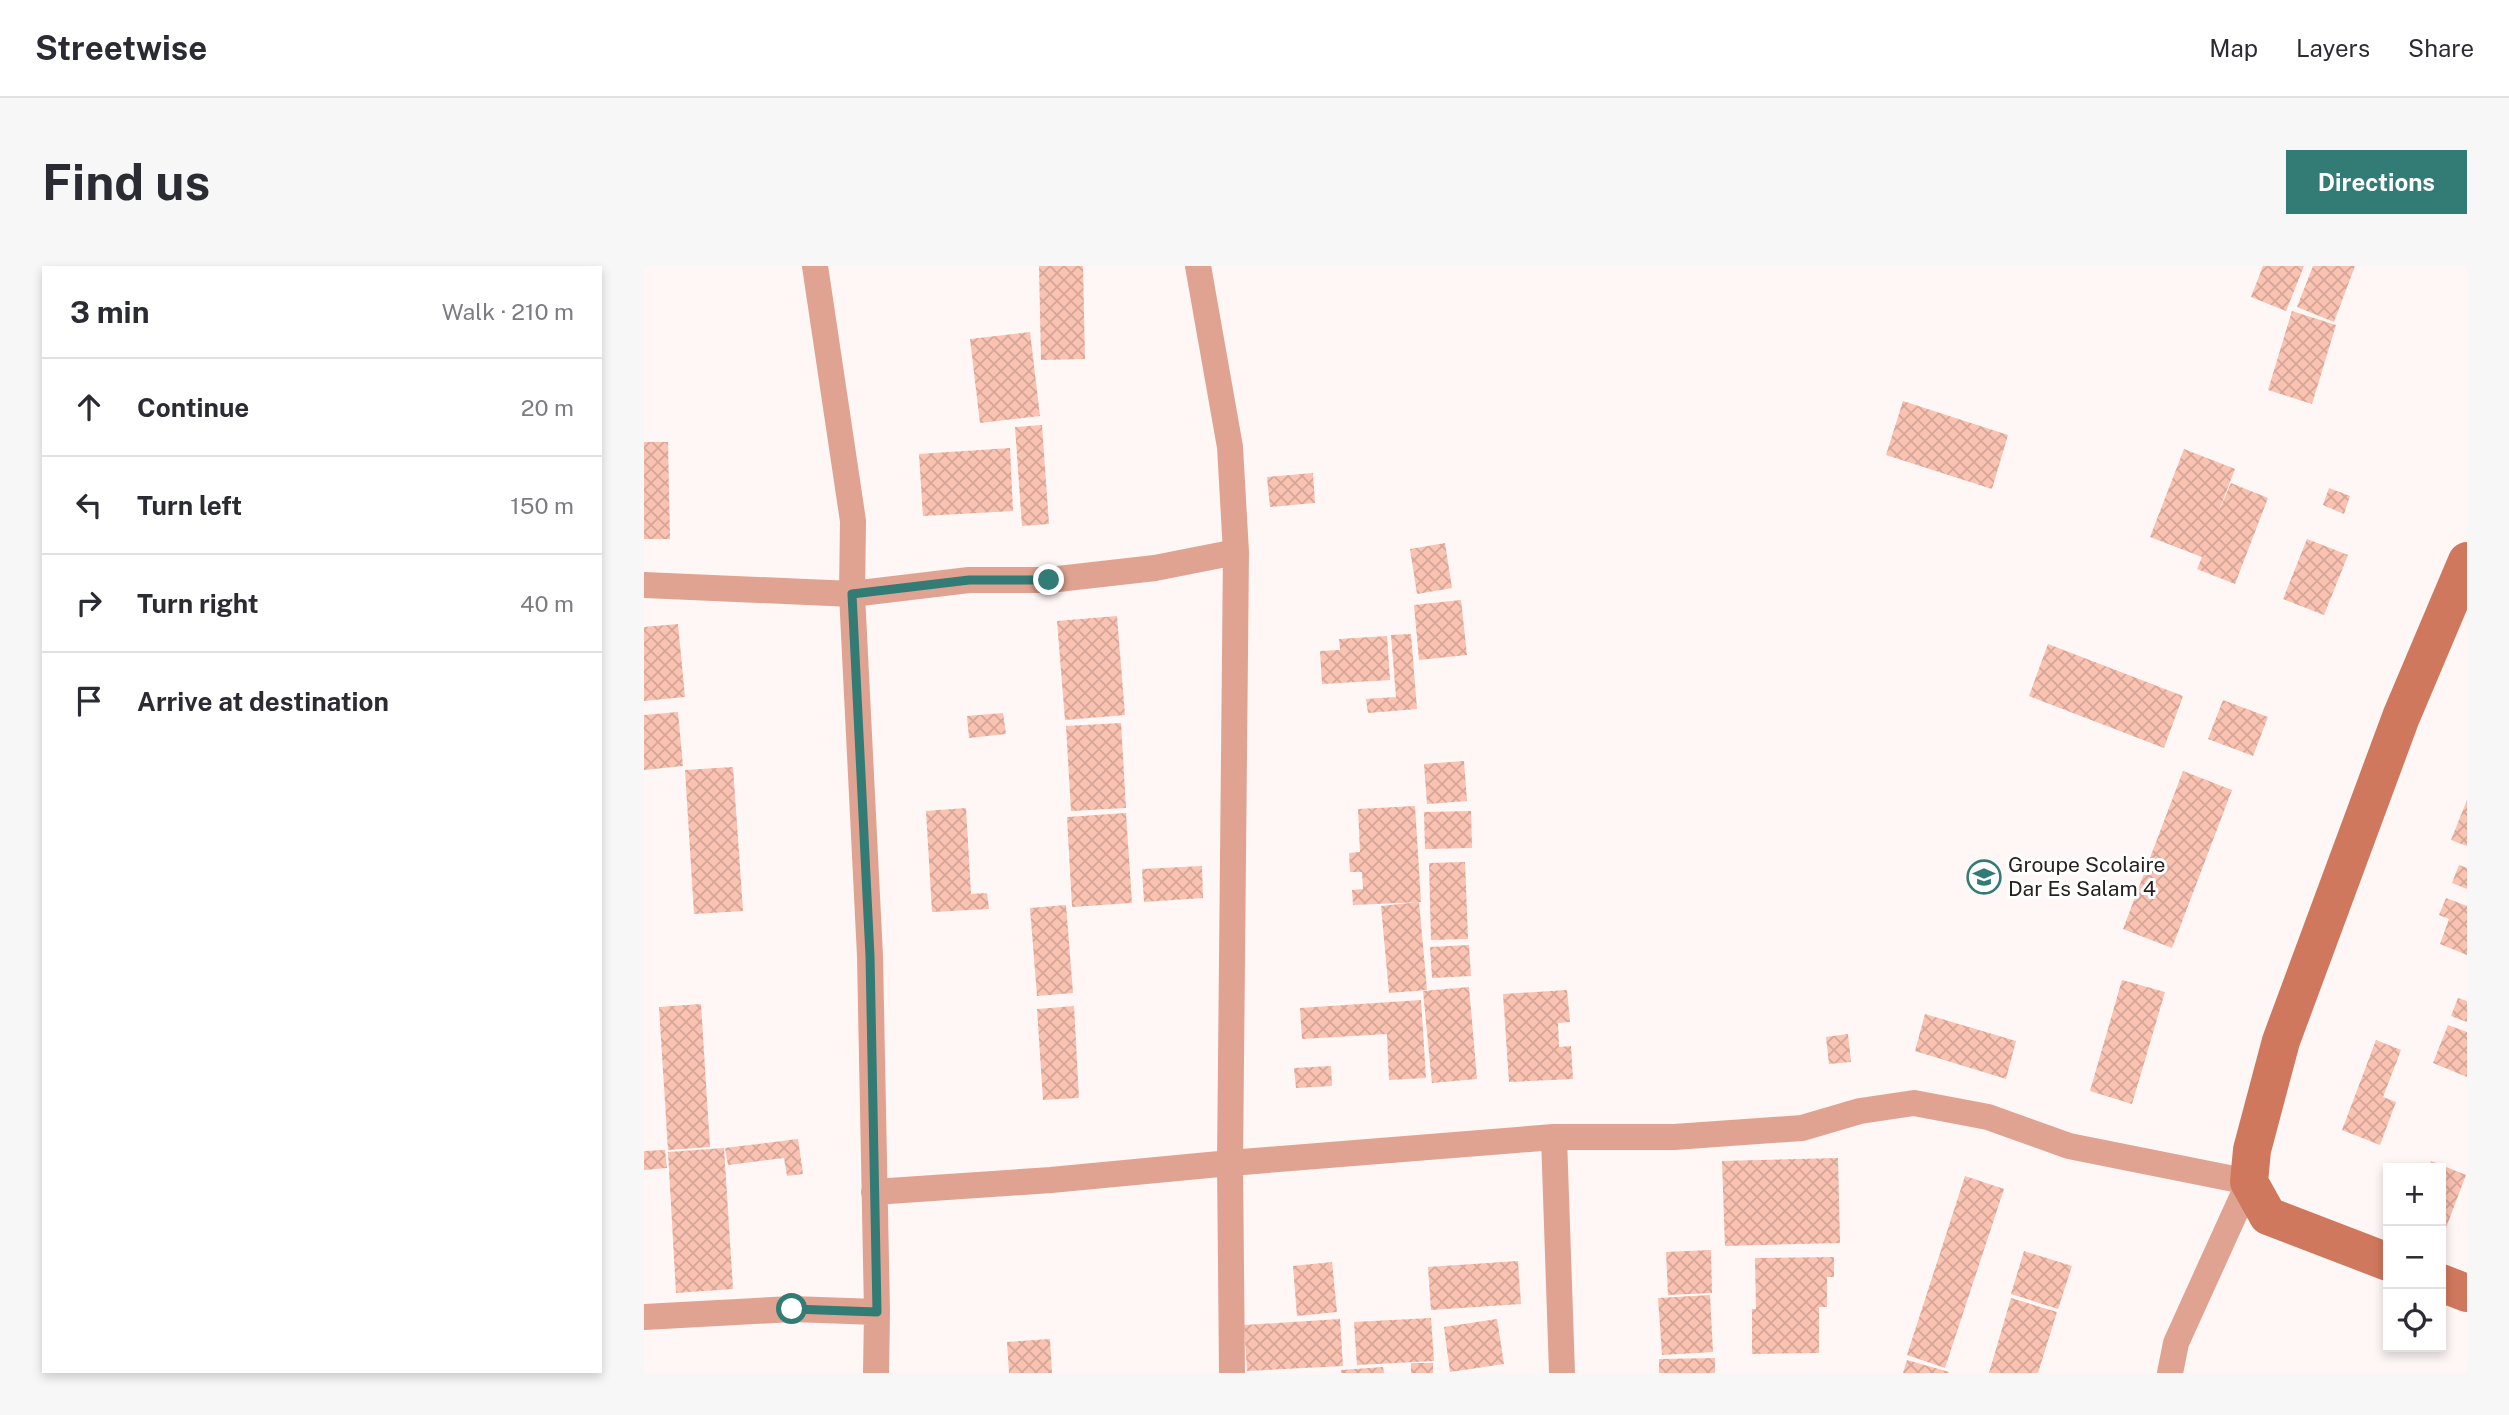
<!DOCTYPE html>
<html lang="en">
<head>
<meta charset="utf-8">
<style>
	body { margin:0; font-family:"Public Sans",sans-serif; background:#f7f7f7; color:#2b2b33 }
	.controls { position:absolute; right:21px; bottom:21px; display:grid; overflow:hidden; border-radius:0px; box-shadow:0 4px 10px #0003 }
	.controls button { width:63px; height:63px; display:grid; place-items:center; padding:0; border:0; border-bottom:2px solid #e1e1e2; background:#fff; color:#2b2b33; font:35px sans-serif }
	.stop { position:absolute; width:21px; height:21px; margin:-16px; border:5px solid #337b75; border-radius:50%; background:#fff }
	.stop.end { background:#337b75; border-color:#fff; box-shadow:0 2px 7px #0008 }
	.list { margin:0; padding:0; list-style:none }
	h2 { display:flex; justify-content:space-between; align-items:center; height:91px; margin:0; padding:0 28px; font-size:30px }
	h2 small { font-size:23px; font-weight:400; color:#7c7c81 }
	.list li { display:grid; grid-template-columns:46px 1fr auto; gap:21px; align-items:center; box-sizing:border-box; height:98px; padding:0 28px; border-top:2px solid #e1e1e2 }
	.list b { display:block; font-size:26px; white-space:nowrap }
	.list em { font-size:23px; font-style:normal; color:#7c7c81 }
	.icon { flex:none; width:38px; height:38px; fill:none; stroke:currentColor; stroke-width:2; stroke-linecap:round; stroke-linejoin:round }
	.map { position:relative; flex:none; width:1823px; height:1107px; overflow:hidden; border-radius:0px }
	header { display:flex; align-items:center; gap:42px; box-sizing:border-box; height:98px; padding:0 35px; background:#fff; border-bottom:2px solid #e1e1e2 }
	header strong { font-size:33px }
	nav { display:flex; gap:38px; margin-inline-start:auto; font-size:24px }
	.intro { display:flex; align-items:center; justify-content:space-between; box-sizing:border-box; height:168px; padding:0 42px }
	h1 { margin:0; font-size:49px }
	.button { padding:18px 32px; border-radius:0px; background:#337b75; color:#fff; font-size:24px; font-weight:700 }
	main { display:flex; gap:42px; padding:0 42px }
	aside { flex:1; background:#fff; border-radius:0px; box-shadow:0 4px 10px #0003 }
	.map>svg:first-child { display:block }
	.building { fill:url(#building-cross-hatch) }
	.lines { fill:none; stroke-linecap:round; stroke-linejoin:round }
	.street { stroke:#e1a391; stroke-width:26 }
	.secondary { stroke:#d0785d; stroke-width:38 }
	.route { stroke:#337b75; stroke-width:9 }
	.labels { text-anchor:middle; stroke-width:6; stroke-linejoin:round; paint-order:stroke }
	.poi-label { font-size:21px; fill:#28211f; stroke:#fff; text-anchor:start }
</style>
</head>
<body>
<header>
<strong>Streetwise</strong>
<nav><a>Map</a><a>Layers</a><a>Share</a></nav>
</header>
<div class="intro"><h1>Find us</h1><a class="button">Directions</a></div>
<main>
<aside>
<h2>3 min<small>Walk · 210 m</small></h2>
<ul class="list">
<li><svg class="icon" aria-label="ahead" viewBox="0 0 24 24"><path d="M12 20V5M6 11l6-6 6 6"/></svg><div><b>Continue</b></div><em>20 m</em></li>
<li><svg class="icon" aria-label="left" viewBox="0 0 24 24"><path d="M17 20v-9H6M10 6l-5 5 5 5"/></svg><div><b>Turn left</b></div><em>150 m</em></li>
<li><svg class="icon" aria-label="right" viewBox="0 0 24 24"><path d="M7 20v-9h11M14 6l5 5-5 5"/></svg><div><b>Turn right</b></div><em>40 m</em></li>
<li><svg class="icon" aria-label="arrive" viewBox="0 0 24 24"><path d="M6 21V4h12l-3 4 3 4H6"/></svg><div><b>Arrive at destination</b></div></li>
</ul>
</aside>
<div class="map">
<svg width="1823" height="1107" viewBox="0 0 1823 1107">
	<defs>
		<pattern id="building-cross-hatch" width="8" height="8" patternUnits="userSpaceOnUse" patternTransform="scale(1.75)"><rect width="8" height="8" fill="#f9c2b1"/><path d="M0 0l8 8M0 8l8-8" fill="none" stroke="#d5a698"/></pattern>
	</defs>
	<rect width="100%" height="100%" fill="#fff7f5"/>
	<path class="building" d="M395 0H439L441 93 397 94Z
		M1619 0H1660L1642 45 1607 31Z
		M1669 0H1711L1690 56 1653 41Z
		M1648 45 1692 59 1668 138 1624 124Z
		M386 66 396 150 336 157 326 73Z
		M1259 135 1364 169 1348 223 1242 189Z
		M398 159 405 258 378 260 371 161Z
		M0 176H24L26 273H0Z
		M366 182 369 245 279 250 275 188Z
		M1540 183 1591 203 1574 247 1587 217 1624 232 1591 318 1553 303 1558 291 1506 271Z
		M669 207 671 237 626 241 623 211Z
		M1685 222 1706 230 1700 248 1679 239Z
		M1663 273 1704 289 1680 349 1639 333Z
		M801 277 808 322 773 328 766 283Z
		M817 334 823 389 775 394 770 339Z
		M473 350 481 449 421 454 413 355Z
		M34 358 41 431 0 435V361Z
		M767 368 773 443 724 447 722 433 752 431 747 369Z
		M743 370 746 414 678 418 676 385 696 384 695 373Z
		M1404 378 1539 430 1520 482 1385 430Z
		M1579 434 1624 451 1609 490 1564 473Z
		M34 446 39 500 0 504V449Z
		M359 447 362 468 325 472 323 450Z
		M477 457 482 542 427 545 422 460Z
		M820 495 823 535 783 538 780 498Z
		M89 501 99 645 50 648 41 504Z
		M1539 505 1588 524 1528 682 1479 663Z
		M1823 534V580L1807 574Z
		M771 540 777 636 709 639 708 624 719 623 718 606H706L705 587 716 586 714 543Z
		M322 542 327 628 343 627 345 643 288 646 282 545Z
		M827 545 828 582 781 583 780 546Z
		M482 547 488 637 428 641 423 551Z
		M821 596 824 673 787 674 785 597Z
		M1815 599 1823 602V623L1808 617Z
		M558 600 559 632 500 636 498 603Z
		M1802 632 1823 640V689L1796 678 1805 653 1795 649Z
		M775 636 783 724 745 727 737 640Z
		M422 639 429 727 393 730 386 642Z
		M825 679 827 710 788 712 786 681Z
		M1478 714 1521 726 1488 838 1446 825Z
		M825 721 833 813 788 817 779 725Z
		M923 724 926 756 914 757 915 781 927 780 929 813 865 816 859 728Z
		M1814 732 1823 735V756L1807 750Z
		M777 734 782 812 745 814 743 768 658 773 656 742Z
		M57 738 66 881 24 884 15 741Z
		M430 740 435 832 399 834 393 743Z
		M1281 748 1372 775 1362 813 1271 785Z
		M1804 759 1823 766V811L1789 797Z
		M1204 768 1207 796 1185 798 1182 771Z
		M1732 774 1757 784 1739 831 1752 836 1736 879 1698 864Z
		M687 800 688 820 652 822 650 802Z
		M154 873 159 908 143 910 140 892 84 899 81 882Z
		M80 882 89 1023 32 1027 24 886Z
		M21 884 23 902 0 904V885Z
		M1194 892 1196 977 1081 980 1078 895Z
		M1787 895 1822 909 1797 975V902H1784Z
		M1321 910 1360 923 1301 1102 1263 1089Z
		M1067 984 1068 1027 1024 1029 1022 986Z
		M1380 985 1428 1000 1414 1043 1367 1028Z
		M1190 991V1011H1183V1041H1175V1087L1108 1088V1043H1112L1111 992Z
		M874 995 877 1038 787 1044 784 1001Z
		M688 996 693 1046 653 1050 649 1000Z
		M1066 1029 1069 1086 1018 1089 1014 1032Z
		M1367 1032 1413 1046 1394 1107H1345Z
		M787 1052 790 1095 713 1099 710 1056Z
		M696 1053 699 1100 603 1105 600 1059Z
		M853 1053 860 1098 806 1106 800 1061Z
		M406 1073 408 1107H365L363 1076Z
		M1071 1092V1107H1015V1093Z
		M1263 1094 1305 1106 1304 1107H1259Z
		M767 1097H789V1107H767Z
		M739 1101 740 1107H697V1104Z"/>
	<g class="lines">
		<path class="street" d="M171 0 209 255 208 328 226 690 233 1046 232 1107
			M554 0 586 181 592 286 586 897 588 1107
			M0 319 208 328 325 314H405L511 302 592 286
			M910 871 918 1107
			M230 926 407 914 586 897 910 871H1030L1158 862 1216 845 1270 837 1344 851 1425 880 1605 916 1532 1077 1526 1107
			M0 1051 148 1043 233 1046"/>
		<path class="secondary" d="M1744 996 1624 950 1605 916 1608 884 1637 775 1757 451 1823 295
			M1797 1017 1823 1027"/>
	</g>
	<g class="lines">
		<path class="route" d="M148 1043 233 1046 226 690 208 328 325 314H405"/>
	</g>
	<defs>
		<symbol id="school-ring" viewBox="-11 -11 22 22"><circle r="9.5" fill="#fff" stroke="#337b75" stroke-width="1.5"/><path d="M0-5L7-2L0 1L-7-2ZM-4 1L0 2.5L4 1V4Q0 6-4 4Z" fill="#337b75"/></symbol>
	</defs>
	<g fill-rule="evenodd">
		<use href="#school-ring" x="1321" y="592" width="38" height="38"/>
	</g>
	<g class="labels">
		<g class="poi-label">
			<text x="1364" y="606">Groupe Scolaire<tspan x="1364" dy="24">Dar Es Salam 4</tspan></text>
		</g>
	</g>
</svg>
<div class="controls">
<button>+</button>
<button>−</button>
<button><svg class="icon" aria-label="locate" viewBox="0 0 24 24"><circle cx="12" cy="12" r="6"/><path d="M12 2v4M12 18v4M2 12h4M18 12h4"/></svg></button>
</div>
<div class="stop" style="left:148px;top:1043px"></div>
<div class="stop end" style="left:405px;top:314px"></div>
</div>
</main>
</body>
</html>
